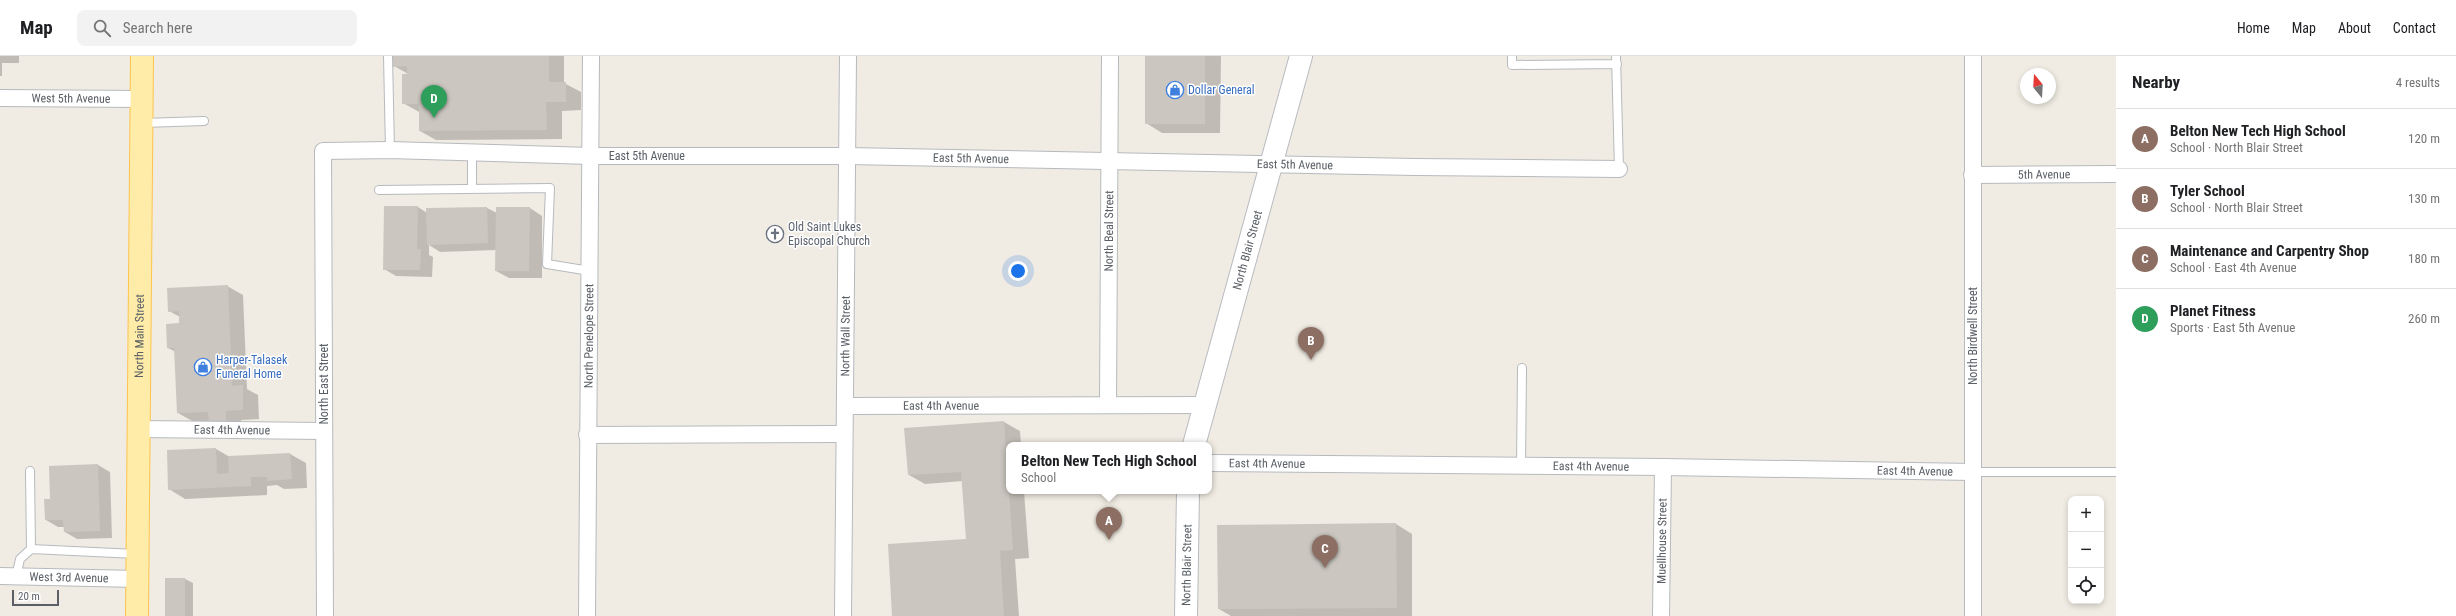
<!DOCTYPE html>
<html lang="en">
<head>
<meta charset="utf-8">
<style>
	body { margin:0; font-family:"Roboto Condensed",sans-serif; background:#f2f2f2; color:#202124 }
	.controls { position:absolute; right:12px; bottom:12px; display:grid; overflow:hidden; border-radius:8px; box-shadow:0 2px 6px #0003 }
	.controls button { width:36px; height:36px; display:grid; place-items:center; padding:0; border:0; border-bottom:1px solid #e0e0e0; background:#fff; color:#202124; font:20px sans-serif }
	.compass { position:absolute; left:2020px; top:12px; width:36px; height:36px; border-radius:50%; background:#fff; box-shadow:0 2px 6px #0003; rotate:342deg }
	.scale { position:absolute; left:12px; bottom:10px; width:47px; box-sizing:border-box; padding-left:4px; border:2px solid #5b6066; border-top:0; font-size:11px; line-height:14px; white-space:nowrap; color:#5b6066; -webkit-text-stroke:3px #fff; paint-order:stroke }
	.you { position:absolute; left:1018px; top:215px; width:14px; height:14px; margin:-10px; border:3px solid #fff; border-radius:50%; background:#1a73e8; box-shadow:0 0 0 6px #1a73e833 }
	.badge { display:grid; place-items:center; width:26px; height:26px; border-radius:50%; background:#fa241f; color:#fff; font-size:13px; font-weight:700 }
	.pin { position:absolute; translate:-50% -33px; filter:drop-shadow(0 1px 2px #0008) }
	.pin::after { content:''; position:absolute; top:21px; width:14px; height:12px; background:inherit; clip-path:polygon(0 0,100% 0,50% 100%) }
	.popup { position:absolute; left:1006px; top:386px; width:206px; height:52px; box-sizing:border-box; display:grid; place-content:center; border-radius:8px; background:#fff; filter:drop-shadow(0 1px 3px #0005); font-size:13px; white-space:nowrap; color:#757577 }
	.popup b { font-size:15px; color:#202124 }
	.popup::after { content:''; position:absolute; left:50%; top:100%; margin-left:-8px; border:8px solid transparent; border-top-color:#fff }
	.list { margin:0; padding:0; list-style:none }
	h2 { display:flex; justify-content:space-between; align-items:center; height:52px; margin:0; padding:0 16px; font-size:17px }
	h2 small { font-size:13px; font-weight:400; color:#757577 }
	.list li { display:grid; grid-template-columns:26px 1fr auto; gap:12px; align-items:center; box-sizing:border-box; height:60px; padding:0 16px; border-top:1px solid #e0e0e0 }
	.list b { display:block; font-size:15px; white-space:nowrap }
	.list p { margin:0; font-size:13px; white-space:nowrap; color:#757577 }
	.list em { font-size:13px; font-style:normal; color:#757577 }
	.icon { flex:none; width:22px; height:22px; fill:none; stroke:currentColor; stroke-width:2; stroke-linecap:round; stroke-linejoin:round }
	.map { position:relative; flex:none; width:2116px; height:560px; overflow:hidden }
	header { display:flex; align-items:center; gap:24px; box-sizing:border-box; height:56px; padding:0 20px; background:#fff; border-bottom:1px solid #e0e0e0 }
	header strong { font-size:19px }
	nav { display:flex; gap:22px; margin-inline-start:auto; font-size:14px }
	.search { width:280px; height:36px; background:#f2f2f2; display:flex; align-items:center; gap:10px; box-sizing:border-box; padding:0 14px; border-radius:8px; color:#757577; font-size:15px }
	main { display:flex }
	aside { flex:1; background:#fff }
	.map>svg:first-child { display:block }
	.shadow { fill:#0003 }
	.building { fill:#cbc7c0 }
	.lines { fill:none; stroke-linecap:round; stroke-linejoin:round }
	.lane-casing { stroke:#b6babf; stroke-width:10 }
	.street-casing { stroke:#b6babf; stroke-width:18 }
	.secondary-casing { stroke:#b7bbc1; stroke-width:24 }
	.primary-casing { stroke:#ffc34d; stroke-width:24 }
	.lane { stroke:#fff; stroke-width:8 }
	.street { stroke:#fff; stroke-width:16 }
	.secondary { stroke:#fff; stroke-width:22 }
	.primary { stroke:#ffeca9; stroke-width:22 }
	.labels { text-anchor:middle; stroke-width:3; stroke-linejoin:round; paint-order:stroke }
	.shop-label { font-size:12px; fill:#366cbe; stroke:#fff; text-anchor:start }
	.street-label { font-size:12px; fill:#5b6066; stroke:#fff }
	.worship-label { font-size:12px; fill:#5b616d; stroke:#fff; text-anchor:start }
</style>
</head>
<body>
<header>
<strong>Map</strong>
<div class="search"><svg class="icon" aria-label="search" viewBox="0 0 24 24"><circle cx="10" cy="10" r="6"/><path d="M15 15l6 6"/></svg>Search here</div>
<nav><a>Home</a><a>Map</a><a>About</a><a>Contact</a></nav>
</header>
<main>
<div class="map">
<svg width="2116" height="560" viewBox="0 0 2116 560">
	<rect width="100%" height="100%" fill="#f0ece3"/>
	<path class="shadow" d="M0 0H19V7H2V20H0Z
		M394 0H564V27L581 36V54L562 55V83L436 84 420 75 419 56 403 47 410 19 394 10Z
		M1146 0H1221L1220 77H1162L1146 67Z
		M418 151 427 157V153L487 152 497 157 530 152 542 160V222H509L496 215V194L440 196 429 189V199L433 201 432 221 396 220 384 213Z
		M227 230 243 239 247 333 258 339 259 363 241 364 242 374 209 365 194 366 178 357 176 296 168 292 180 268V261L169 255Z
		M1004 366 1020 375 1021 389H1009V435H1024L1029 502 1015 503 1019 560H893L967 484 963 425 925 428 909 419Z
		M216 393 230 401 290 398 306 407 307 432 284 433 277 429 267 430V439L185 443 169 433Z
		M98 409 110 416 112 482 77 483 65 476 64 471H58L46 464 51 444Z
		M1396 468 1412 478V560H1231L1219 553Z
		M185 523 193 527V560H166Z"/>
	<path class="building" d="M393 0H549V26H566V46H546L547 74 419 75V48H402V18H407V10L393 11Z
		M1145 0H1205V68H1145Z
		M384 150H418L417 193H421L420 214H383Z
		M487 151 488 187 427 189 426 152Z
		M496 151H530L529 215H495Z
		M228 229 232 330 243 329V354L226 355V365L209 366 208 356 177 357 174 292H167L166 268 179 267V255L168 256 167 232Z
		M1004 365 1013 494 1000 495 1004 560H892L888 488 966 483 961 416 908 419 904 372Z
		M216 392 217 418 229 417 228 400 290 397 292 423 267 425V421H251V430L168 434 167 394Z
		M98 408 100 475 64 476 63 464H45L44 443H50L49 410Z
		M1396 467 1397 552 1218 553 1217 469Z
		M165 522H185V560H165Z"/>
	<g class="lines">
		<defs>
			<path id="lane" d="M388 0 390 94
				M1512 0V9L1617 8
				M1616 0 1619 113
				M143 67 204 65
				M472 96V133
				M379 134 550 132 547 208 590 215
				M1521 410 1522 312
				M30 415 31 493 136 498
				M1973 416H2116
				M16 521 20 503 31 493"/>
			<g id="street">
				<path id="s1" d="M0 42 142 43"/>
				<path id="s2" d="M1972 119 2116 118"/>
				<path id="s3" d="M1108 349 1110 0"/>
				<path id="s4" d="M845 350 1206 349"/>
				<path id="s5" d="M139 373 324 375"/>
				<path d="M587 379 844 378"/>
				<path id="s6" d="M1209 407 1663 411 1973 416"/>
				<path id="s7" d="M0 520 138 523"/>
				<path id="s8" d="M325 560 323 95 390 94 591 100H847L1416 111 1619 113"/>
				<path id="s9" d="M587 560 591 0"/>
				<path id="s10" d="M843 560 848 0"/>
				<path id="s11" d="M1661 560 1663 411"/>
				<path d="M1973 560V0"/>
			</g>
			<g id="secondary">
				<path id="s12" d="M1194 389 1301 0"/>
				<path id="s13" d="M1186 560 1188 435"/>
			</g>
			<g id="primary">
				<path id="s14" d="M137 560 142 0"/>
			</g>
		</defs>
		<use href="#lane" class="lane-casing"/>
		<use href="#street" class="street-casing"/>
		<use href="#secondary" class="secondary-casing"/>
		<use href="#primary" class="primary-casing"/>
		<use href="#lane" class="lane"/>
		<use href="#street" class="street"/>
		<use href="#secondary" class="secondary"/>
		<use href="#primary" class="primary"/>
	</g>
	<defs>
		<symbol id="shop-ring" viewBox="-11 -11 22 22"><circle r="9.5" fill="#fff" stroke="#3f7fe0" stroke-width="1.5"/><path d="M-5-2.5h2.3a2.7 3.5 0 0 1 5.4 0H5L5.5 6h-11ZM-1.5-2.5h3a1.5 2.3 0 0 0-3 0Z" fill="#3f7fe0"/></symbol>
		<symbol id="church-ring" viewBox="-11 -11 22 22"><circle r="9.5" fill="#fff" stroke="#6b7280" stroke-width="1.5"/><path d="M-1.2-6h2.4v3.5h3.3v2.4h-3.3V6h-2.4V-.1h-3.3v-2.4h3.3Z" fill="#6b7280"/></symbol>
	</defs>
	<g fill-rule="evenodd">
		<use href="#shop-ring" x="1165" y="24" width="20" height="20"/>
		<use href="#church-ring" x="765" y="168" width="20" height="20"/>
		<use href="#shop-ring" x="193" y="301" width="20" height="20"/>
	</g>
	<g class="labels">
		<g class="shop-label">
			<text x="1188" y="38">Dollar General</text>
			<text x="216" y="308">Harper-Talasek<tspan x="216" dy="14">Funeral Home</tspan></text>
		</g>
		<g class="street-label">
			<text dy="4" stroke="none"><textPath href="#s1" startOffset="71">West 5th Avenue</textPath></text>
			<text dy="4" stroke="none"><textPath href="#s8" startOffset="789">East 5th Avenue</textPath></text>
			<text dy="4" stroke="none"><textPath href="#s8" startOffset="1113">East 5th Avenue</textPath></text>
			<text dy="4" stroke="none"><textPath href="#s8" startOffset="1437">East 5th Avenue</textPath></text>
			<text dy="4" stroke="none"><textPath href="#s2" startOffset="72">5th Avenue</textPath></text>
			<text dy="4" stroke="none"><textPath href="#s3" startOffset="174">North Beal Street</textPath></text>
			<text dy="4" stroke="none"><textPath href="#s12" startOffset="202">North Blair Street</textPath></text>
			<text dy="4" stroke="none"><textPath href="#s14" startOffset="280">North Main Street</textPath></text>
			<text dy="4" stroke="none"><textPath href="#s9" startOffset="280">North Penelope Street</textPath></text>
			<text dy="4" stroke="none"><textPath href="#s10" startOffset="280">North Wall Street</textPath></text>
			<text transform="translate(1973 280) rotate(-90)" y="4">North Birdwell Street</text>
			<text transform="translate(324 328) rotate(-90)" y="4">North East Street</text>
			<text dy="4" stroke="none"><textPath href="#s4" startOffset="96">East 4th Avenue</textPath></text>
			<text dy="4" stroke="none"><textPath href="#s5" startOffset="93">East 4th Avenue</textPath></text>
			<text dy="4" stroke="none"><textPath href="#s6" startOffset="58">East 4th Avenue</textPath></text>
			<text dy="4" stroke="none"><textPath href="#s6" startOffset="382">East 4th Avenue</textPath></text>
			<text dy="4" stroke="none"><textPath href="#s6" startOffset="706">East 4th Avenue</textPath></text>
			<text dy="4" stroke="none"><textPath href="#s11" startOffset="75">Muellhouse Street</textPath></text>
			<text dy="4" stroke="none"><textPath href="#s13" startOffset="51">North Blair Street</textPath></text>
			<text dy="4" stroke="none"><textPath href="#s7" startOffset="69">West 3rd Avenue</textPath></text>
		</g>
		<g class="worship-label">
			<text x="788" y="175">Old Saint Lukes<tspan x="788" dy="14">Episcopal Church</tspan></text>
		</g>
	</g>
</svg>
<div class="controls">
<button>+</button>
<button>−</button>
<button><svg class="icon" aria-label="locate" viewBox="0 0 24 24"><circle cx="12" cy="12" r="6"/><path d="M12 2v4M12 18v4M2 12h4M18 12h4"/></svg></button>
</div>
<svg class="compass" viewBox="-18 -18 36 36"><path d="M0-13l5 13h-10z" fill="#e53935"/><path d="M0 13l5-13h-10z" fill="#757577"/></svg>
<div class="scale">20 m</div>
<div class="you"></div>
<div class="pin badge" style="left:1109px;top:484px;background:#8d6e63">A</div>
<div class="popup"><b>Belton New Tech High School</b>School</div>
<div class="pin badge" style="left:1311px;top:304px;background:#8d6e63">B</div>
<div class="pin badge" style="left:1325px;top:512px;background:#8d6e63">C</div>
<div class="pin badge" style="left:434px;top:62px;background:#2e9e5b">D</div>
</div>
<aside>
<h2>Nearby<small>4 results</small></h2>
<ul class="list">
<li><span class="badge" style="background:#8d6e63">A</span><div><b>Belton New Tech High School</b><p>School · North Blair Street</p></div><em>120 m</em></li>
<li><span class="badge" style="background:#8d6e63">B</span><div><b>Tyler School</b><p>School · North Blair Street</p></div><em>130 m</em></li>
<li><span class="badge" style="background:#8d6e63">C</span><div><b>Maintenance and Carpentry Shop</b><p>School · East 4th Avenue</p></div><em>180 m</em></li>
<li><span class="badge" style="background:#2e9e5b">D</span><div><b>Planet Fitness</b><p>Sports · East 5th Avenue</p></div><em>260 m</em></li>
</ul>
</aside>
</main>
</body>
</html>
